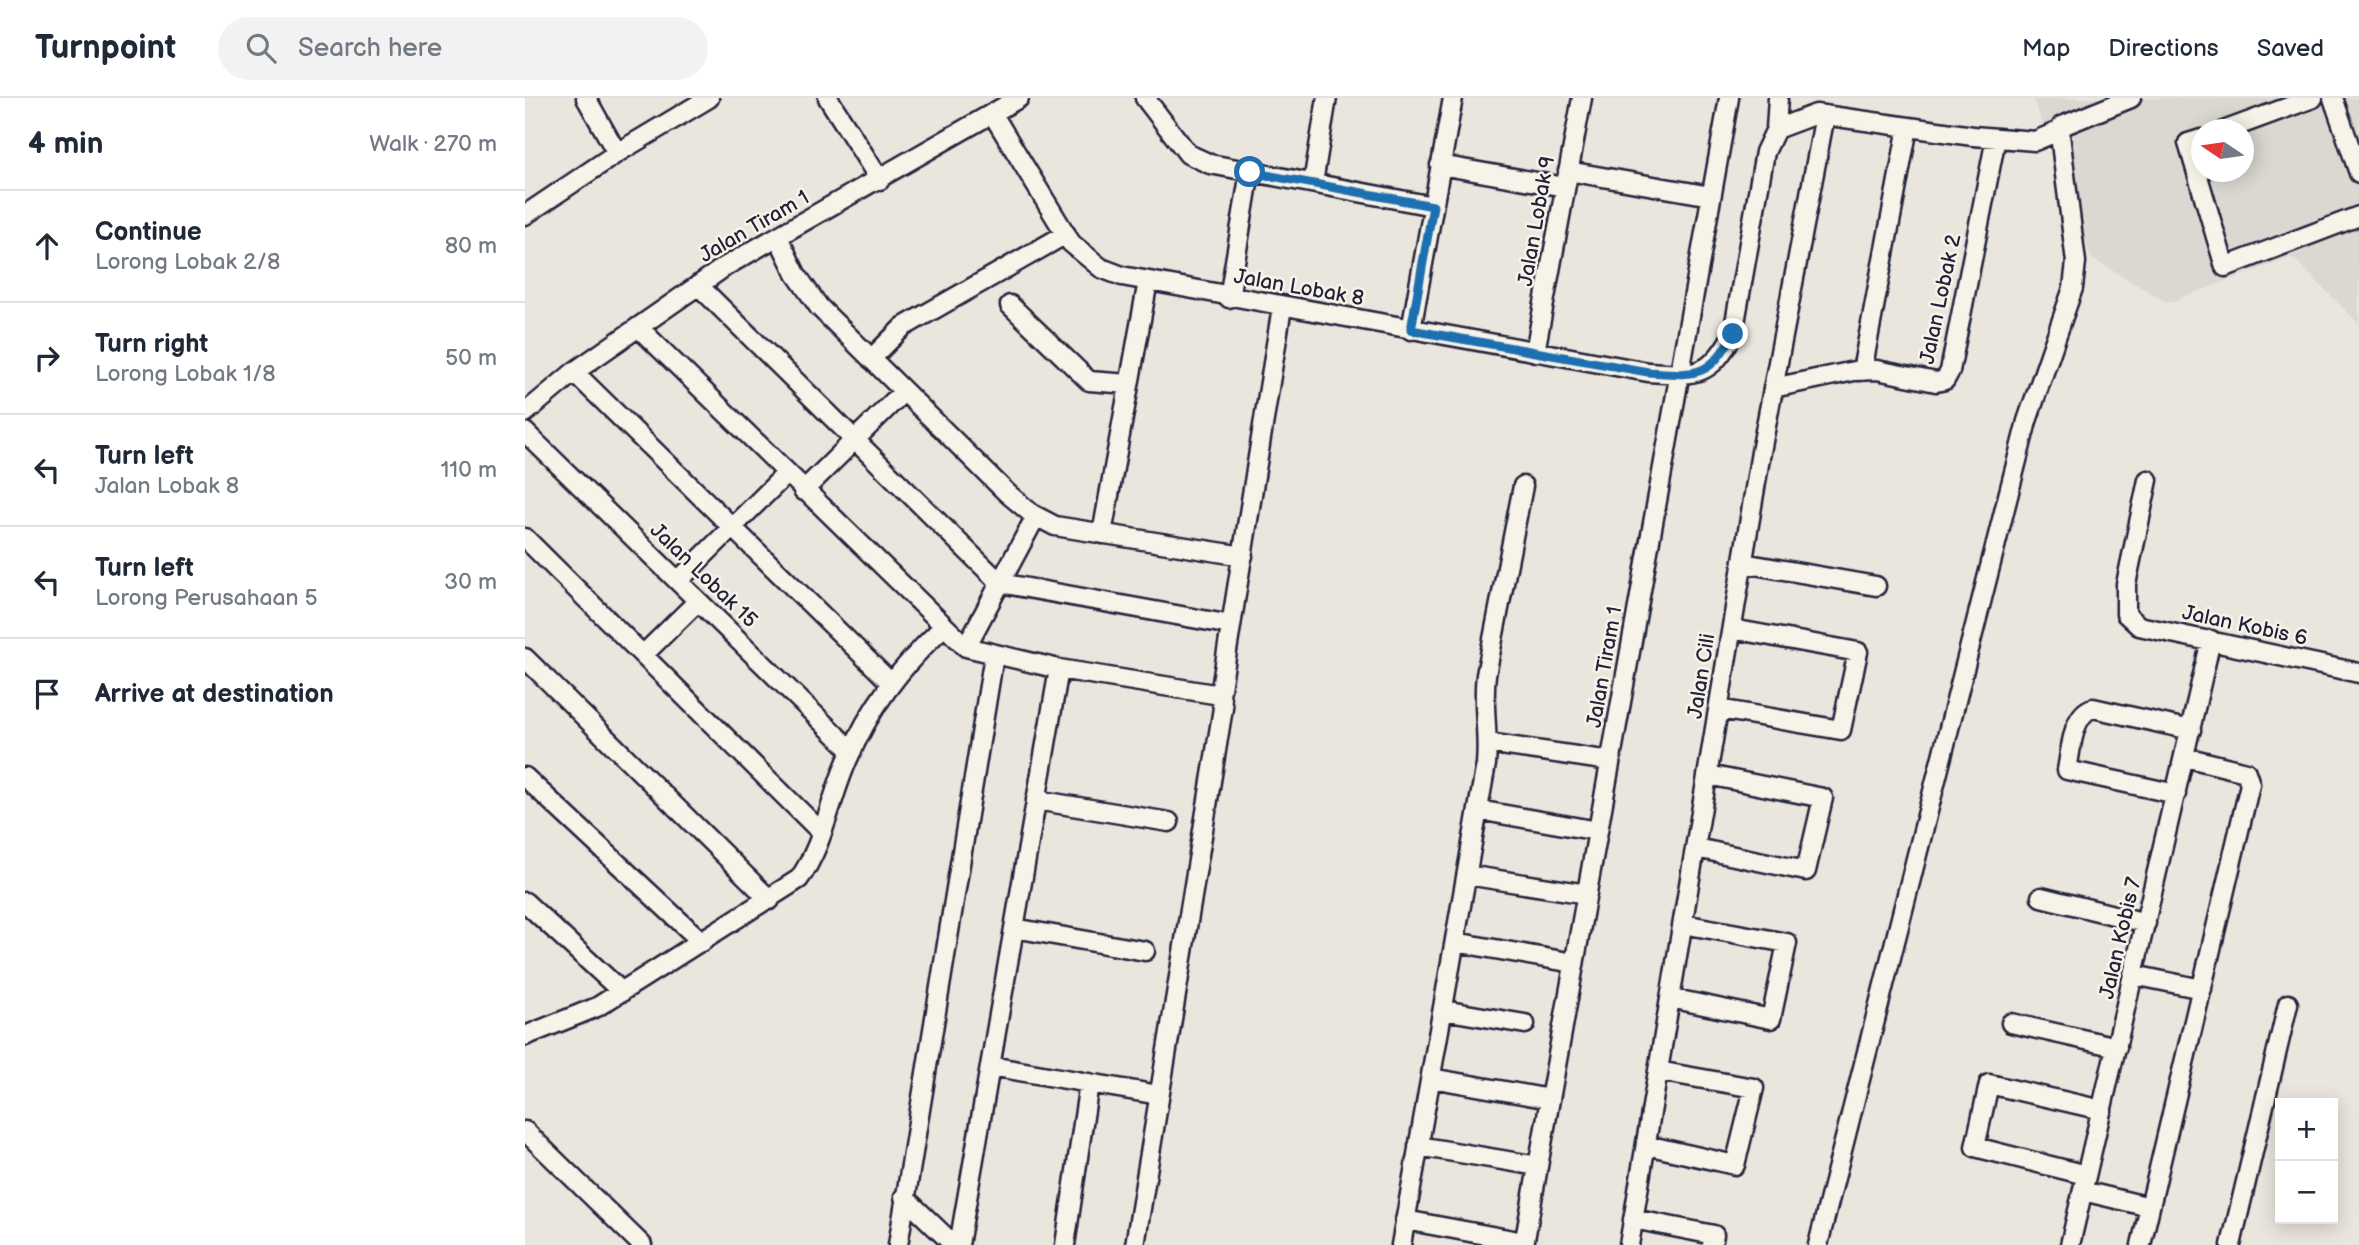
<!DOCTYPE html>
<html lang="en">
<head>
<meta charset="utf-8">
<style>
	body { margin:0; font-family:"Balsamiq Sans",sans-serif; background:#f2f2f3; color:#1f2937 }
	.controls { position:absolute; right:21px; bottom:21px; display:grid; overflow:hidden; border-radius:0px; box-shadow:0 4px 18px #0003 }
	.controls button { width:63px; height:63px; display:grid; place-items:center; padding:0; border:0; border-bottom:2px solid #e0e1e3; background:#fff; color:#1f2937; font:35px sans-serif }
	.compass { position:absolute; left:1666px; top:21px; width:63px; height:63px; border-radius:50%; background:#fff; box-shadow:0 4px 18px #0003; rotate:283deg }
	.stop { position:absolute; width:21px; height:21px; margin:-16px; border:5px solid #1f6fb2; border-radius:50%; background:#fff }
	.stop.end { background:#1f6fb2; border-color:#fff; box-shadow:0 2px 7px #0008 }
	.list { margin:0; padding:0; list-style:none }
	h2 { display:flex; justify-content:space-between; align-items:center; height:91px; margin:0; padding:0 28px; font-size:30px }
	h2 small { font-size:23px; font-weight:400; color:#747a83 }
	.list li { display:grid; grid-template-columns:46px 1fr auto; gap:21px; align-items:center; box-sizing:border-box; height:112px; padding:0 28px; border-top:2px solid #e0e1e3 }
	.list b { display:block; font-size:26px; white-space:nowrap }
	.list p { margin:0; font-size:23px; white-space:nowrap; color:#747a83 }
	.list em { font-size:23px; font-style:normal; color:#747a83 }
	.icon { flex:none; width:38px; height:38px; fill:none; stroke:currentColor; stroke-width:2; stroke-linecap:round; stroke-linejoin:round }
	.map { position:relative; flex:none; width:1834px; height:1147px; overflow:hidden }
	header { display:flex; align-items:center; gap:42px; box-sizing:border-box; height:98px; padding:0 35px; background:#fff; border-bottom:2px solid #e0e1e3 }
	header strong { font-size:33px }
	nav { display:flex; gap:38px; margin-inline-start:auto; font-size:24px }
	.search { width:490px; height:63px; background:#f2f2f3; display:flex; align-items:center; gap:18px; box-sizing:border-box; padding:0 24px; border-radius:38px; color:#747a83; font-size:26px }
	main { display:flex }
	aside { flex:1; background:#fff }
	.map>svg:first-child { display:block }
	.built { fill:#dbd8d2; fill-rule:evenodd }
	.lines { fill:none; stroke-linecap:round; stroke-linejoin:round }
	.minor-casing { stroke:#22223b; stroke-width:23 }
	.minor { stroke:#f7f3e8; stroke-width:18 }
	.route { stroke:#1f6fb2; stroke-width:9 }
	.labels { text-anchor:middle; stroke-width:5; stroke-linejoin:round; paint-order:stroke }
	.street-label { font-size:21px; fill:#22223b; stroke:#f7f3e8 }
</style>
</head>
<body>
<header>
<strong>Turnpoint</strong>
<div class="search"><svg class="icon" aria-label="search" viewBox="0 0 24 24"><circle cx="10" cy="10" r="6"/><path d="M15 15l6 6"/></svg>Search here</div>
<nav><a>Map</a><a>Directions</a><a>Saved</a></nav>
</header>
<main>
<aside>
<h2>4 min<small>Walk · 270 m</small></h2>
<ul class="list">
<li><svg class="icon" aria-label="ahead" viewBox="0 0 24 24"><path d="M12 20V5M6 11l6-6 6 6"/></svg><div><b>Continue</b><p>Lorong Lobak 2/8</p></div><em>80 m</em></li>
<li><svg class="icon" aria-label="right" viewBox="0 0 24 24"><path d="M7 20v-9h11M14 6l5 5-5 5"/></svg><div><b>Turn right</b><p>Lorong Lobak 1/8</p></div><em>50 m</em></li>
<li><svg class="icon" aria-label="left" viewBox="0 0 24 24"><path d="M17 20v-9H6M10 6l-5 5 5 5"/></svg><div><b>Turn left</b><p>Jalan Lobak 8</p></div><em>110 m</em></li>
<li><svg class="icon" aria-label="left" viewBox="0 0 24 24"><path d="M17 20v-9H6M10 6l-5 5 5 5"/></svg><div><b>Turn left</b><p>Lorong Perusahaan 5</p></div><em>30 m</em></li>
<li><svg class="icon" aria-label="arrive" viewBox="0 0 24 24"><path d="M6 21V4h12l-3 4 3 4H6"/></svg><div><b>Arrive at destination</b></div></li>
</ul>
</aside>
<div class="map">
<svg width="1834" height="1147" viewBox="0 0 1834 1147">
	<rect width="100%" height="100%" fill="#eae6de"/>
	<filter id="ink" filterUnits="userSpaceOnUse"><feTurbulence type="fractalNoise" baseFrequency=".0143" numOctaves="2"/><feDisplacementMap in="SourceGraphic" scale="14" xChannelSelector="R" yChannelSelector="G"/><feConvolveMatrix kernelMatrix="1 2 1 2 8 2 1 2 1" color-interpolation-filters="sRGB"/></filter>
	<g filter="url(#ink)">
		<path class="built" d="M1508 0H1834V226L1767 159 1643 205 1566 160ZM1676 32H1718V74H1676Z"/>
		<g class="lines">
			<defs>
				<path id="minor" d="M61 0 92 55
					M303 0 355 82
					M620 0 663 56 685 66 908 108
					M1808 0 1834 75
					M467 15 546 145 576 170 597 178 1123 274C1170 277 1184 281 1208 236L1240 54 1251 31 1253 0
					M1251 31 1291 16 1448 38 1510 43 1536 32
					M1701 32 1788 0
					M1676 41 1663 45 1700 169 1834 118
					M915 67 1040 89
					M1043 73 1186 98
					M788 85 802 0
					M0 117 92 55 184 0
					M253 139 271 176 294 209 482 395 507 416 530 428 718 458
					M173 187 475 485 706 527
					M704 200 725 73
					M485 207 564 283 604 286
					M113 229 441 549 534 571 695 597
					M886 232 928 0
					M1010 254 1057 0
					M346 261 378 229 541 136
					M1337 273 1383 29
					M49 274 365 584
					M1248 290 1329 273 1352 272 1411 284 1420 282 1425 273 1471 40
					M0 315 49 274 201 168 494 0
					M0 334 327 653
					M1623 382 1601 486V516L1614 528 1834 575
					M278 393 379 293
					M577 436 623 183
					M0 440 295 733
					M1218 465 1351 488
					M153 483 261 376
					M441 549 511 418
					M118 557 173 503
					M0 560 245 802
					M1194 611 1316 632 1333 554 1207 531
					M963 645 1085 663
					M0 679 177 844
					M1651 696 1542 672C1546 653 1547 616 1568 610L1666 632
					M511 702 644 724
					M953 712 1073 733
					M1171 750 1281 773 1298 700 1183 677
					M942 777 1062 796
					M1516 799 1621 825
					M0 804 97 894
					M489 830 620 853
					M930 844 1049 865
					M1609 877 1677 891
					M1145 900 1246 921 1262 845 1158 826
					M918 912 1000 926
					M1486 925 1592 949
					M0 938 72 909 274 781C298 748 305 702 322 663 345 609 375 570 417 530
					M465 968 634 997
					M906 980 1025 1001
					M0 1033 117 1147
					M1121 1047 1210 1067 1229 990 1133 973
					M893 1048 1013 1068
					M1561 1077 1450 1049 1464 986 1577 1012
					M1558 1093 1625 1109
					M379 1099 429 1147
					M1108 1121 1189 1137 1187 1147
					M880 1122 999 1144
					M373 1147 469 557
					M434 1147 534 571
					M540 1147 564 985
					M610 1147 698 610 695 597 757 209
					M876 1147 961 666C964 636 957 607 961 577L998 388
					M999 1147 1204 0
					M1104 1147 1236 354 1300 17
					M1293 1147 1502 323 1548 190 1551 164 1535 37 1537 28 1606 0
					M1545 1147 1686 542
					M1616 1147 1725 686 1721 674 1660 659
					M1706 1147 1763 906"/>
			</defs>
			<use href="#minor" class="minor-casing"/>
			<use href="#minor" class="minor"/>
		</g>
	</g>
	<g class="lines" filter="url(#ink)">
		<path class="route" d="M725 74 908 108 886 232 1123 274C1170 277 1184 281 1208 236"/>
	</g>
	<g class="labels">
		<g class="street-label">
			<text transform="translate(1011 123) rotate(-80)" y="7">Jalan Lobak 9</text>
			<text transform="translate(229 128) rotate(-30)" y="7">Jalan Tiram 1</text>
			<text transform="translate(774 189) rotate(10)" y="7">Jalan Lobak 8</text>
			<text transform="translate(1415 201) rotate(-78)" y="7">Jalan Lobak 2</text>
			<text transform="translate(179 477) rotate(44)" y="7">Jalan Lobak 15</text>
			<text transform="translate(1720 527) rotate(12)" y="7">Jalan Kobis 6</text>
			<text transform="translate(1079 569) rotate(-80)" y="7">Jalan Tiram 1</text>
			<text transform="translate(1176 578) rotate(-81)" y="7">Jalan Cili</text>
			<text transform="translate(1595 840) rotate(-77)" y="7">Jalan Kobis 7</text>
		</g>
	</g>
</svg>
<div class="controls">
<button>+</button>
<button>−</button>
</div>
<svg class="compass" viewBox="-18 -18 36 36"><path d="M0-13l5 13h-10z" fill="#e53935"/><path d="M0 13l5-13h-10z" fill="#747a83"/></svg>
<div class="stop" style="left:725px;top:74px"></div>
<div class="stop end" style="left:1208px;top:236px"></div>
</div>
</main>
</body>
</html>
